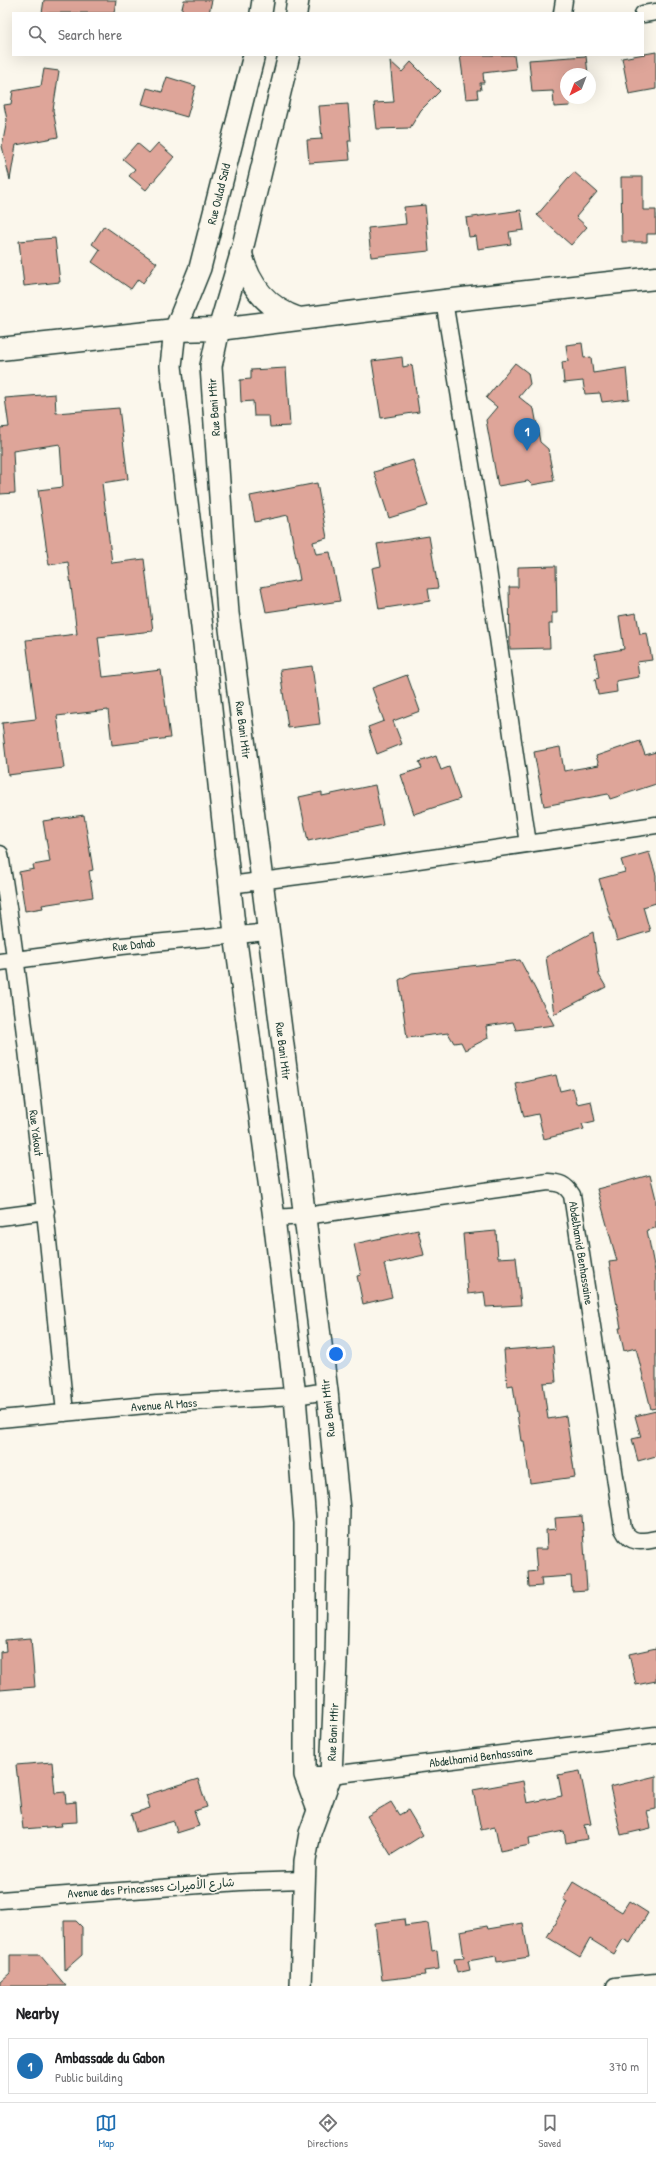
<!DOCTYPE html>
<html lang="en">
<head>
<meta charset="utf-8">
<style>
	body { margin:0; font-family:"Patrick Hand","Playpen Sans Arabic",sans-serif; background:#f6f6f6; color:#202124 }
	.compass { position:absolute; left:560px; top:68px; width:36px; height:36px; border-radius:50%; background:#fff; box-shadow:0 4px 16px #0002; rotate:222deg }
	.you { position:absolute; left:336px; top:1354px; width:14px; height:14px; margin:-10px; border:3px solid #fff; border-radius:50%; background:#1a73e8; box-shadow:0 0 0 6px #1a73e833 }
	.badge { display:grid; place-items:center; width:26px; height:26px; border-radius:50%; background:#1f6fb2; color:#fff; font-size:13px; font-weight:700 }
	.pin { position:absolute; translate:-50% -33px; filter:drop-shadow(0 1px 2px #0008) }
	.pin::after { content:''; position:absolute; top:21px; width:14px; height:12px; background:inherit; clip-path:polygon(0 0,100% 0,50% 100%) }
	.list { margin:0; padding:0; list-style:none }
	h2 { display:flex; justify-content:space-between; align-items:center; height:52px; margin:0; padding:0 16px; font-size:17px }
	h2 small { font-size:13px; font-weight:400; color:#757577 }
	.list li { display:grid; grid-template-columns:26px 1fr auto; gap:12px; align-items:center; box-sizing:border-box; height:56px; margin:0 8px 8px; padding:0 8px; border:1px solid #e0e0e0; border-radius:0px }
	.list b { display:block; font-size:15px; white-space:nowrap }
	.list p { margin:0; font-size:13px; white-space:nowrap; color:#757577 }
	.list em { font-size:13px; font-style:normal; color:#757577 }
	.icon { flex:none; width:22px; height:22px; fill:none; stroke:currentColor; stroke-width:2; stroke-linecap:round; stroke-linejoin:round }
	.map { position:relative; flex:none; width:656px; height:1986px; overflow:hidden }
	.search { position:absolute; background:#fff; box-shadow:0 4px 16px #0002; left:12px; right:12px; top:12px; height:44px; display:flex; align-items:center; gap:10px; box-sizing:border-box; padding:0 14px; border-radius:0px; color:#757577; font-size:15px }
	.sheet { height:116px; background:#fff }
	nav { display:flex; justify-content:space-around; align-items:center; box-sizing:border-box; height:56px; border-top:1px solid #e0e0e0; background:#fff; font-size:11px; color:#757577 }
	nav a { display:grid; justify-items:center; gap:2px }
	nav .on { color:#1f6fb2 }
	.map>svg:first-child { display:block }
	.building { fill:#dea599; stroke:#1f3d34 }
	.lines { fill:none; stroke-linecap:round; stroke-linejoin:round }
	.minor-casing { stroke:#1f3d34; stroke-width:19 }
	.tertiary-casing { stroke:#1f3d34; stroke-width:24 }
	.secondary-casing { stroke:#1f3d34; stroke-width:25 }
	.minor { stroke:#fbf7ec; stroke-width:16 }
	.tertiary { stroke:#fbf7ec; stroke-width:21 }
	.secondary { stroke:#fbf7ec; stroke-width:22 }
	.labels { text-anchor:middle; stroke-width:3; stroke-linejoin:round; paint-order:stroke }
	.street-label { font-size:12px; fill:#1f3d34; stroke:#fbf7ec }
</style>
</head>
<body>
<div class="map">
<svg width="656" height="1986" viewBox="0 0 656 1986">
	<rect width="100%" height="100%" fill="#fbf7ec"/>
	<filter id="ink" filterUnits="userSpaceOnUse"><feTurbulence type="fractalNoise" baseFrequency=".025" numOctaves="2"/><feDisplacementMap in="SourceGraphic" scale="8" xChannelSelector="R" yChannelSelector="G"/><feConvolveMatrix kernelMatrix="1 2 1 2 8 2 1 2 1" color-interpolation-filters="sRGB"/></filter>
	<g filter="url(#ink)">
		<path class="building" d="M44 0H116L114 13H42Z
			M184 0H212L209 13H181Z
			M656 52V89L629 94 622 58Z
			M460 55H514L516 69 483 73 484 83H480L481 90H477L478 98 466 99Z
			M586 56 588 74H566V98H569L570 106 554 107 553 91 532 92 529 60Z
			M390 61 402 72 411 62 440 91 421 110 410 128 377 129 374 103 394 102Z
			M44 69 59 71 53 110 58 137 16 145 10 180 2 146 7 120 4 105 11 104 13 91 41 86Z
			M167 77 196 86 187 117 142 104 147 88 162 92Z
			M348 104 351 141H348L350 160 309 163 307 140 322 139 319 106Z
			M137 143 149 153 158 143 174 157 146 190 129 176 135 169 123 159Z
			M574 172 597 192 576 217 587 227 571 245 537 215Z
			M621 177H643V210H656V234H647V242H622Z
			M425 205 429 251 371 257 368 228 406 224 404 207Z
			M521 210 524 230 509 232 511 244 478 249 476 236 469 237 466 218Z
			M104 226 157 263 143 283 138 279 131 289 92 262 100 250 92 244Z
			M55 238 60 282 24 286 19 241Z
			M582 343 584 358 591 357 593 373 626 368 629 399 602 402 600 393 585 394 583 381 564 383 562 362 568 361 566 345Z
			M402 357 403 367 412 365 419 412 381 418 372 361Z
			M515 363 528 373 530 384 519 397 534 409 540 442 548 449 554 481 532 485 528 481 498 486 486 420 497 407 486 398Z
			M286 368 290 426 270 427 269 416H254L253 401 241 402 240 380 251 379V370Z
			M55 394 56 413 119 408 128 479 102 483 112 563 144 559 153 631 98 637 103 677 161 670 170 738 112 745 108 710 57 716 64 768 8 775 2 723 36 719 26 640 77 634 68 562 49 565 38 490 63 487 60 444 13 451 15 493 0 494V428L9 427 5 398Z
			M413 460 428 506 389 518 374 472Z
			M317 483 327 538 313 542 316 554 330 552 340 601 266 612 261 587 300 580 288 515 255 522 250 496Z
			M429 536 438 588 428 589 430 601 379 609 372 568 381 566 377 544Z
			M556 566 557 613H552V624H549L550 648 510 649 509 587H518V567Z
			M636 613 640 634 647 633 652 660 637 662 639 677 616 681 617 692 598 695 595 679 599 678 595 654 624 649 619 616Z
			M312 666 320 724 288 728 280 670Z
			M407 675 420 711 393 721 402 744 377 754 368 727 384 721 372 688Z
			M640 741 645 755 656 752V784L610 799 608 794 544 806 534 752 560 747 564 771 599 765 596 756Z
			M436 756 441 770 449 767 460 799 414 814 401 775 422 768 419 762Z
			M375 785 383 825 308 841 299 797 322 792V796Z
			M84 815 93 870 89 871 93 897 42 905 43 908 25 911 19 872 34 869 33 865 50 862 43 821Z
			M649 852 656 875V903L643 907 650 931 617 941 599 879 625 872 621 860Z
			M593 932 599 975 606 987 554 1014 546 957Z
			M520 960 554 1025 516 1030 513 1022 486 1026 488 1038 465 1050 461 1042 454 1043 448 1033 407 1038 399 980 412 973Z
			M556 1075 560 1091 573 1088 577 1104 591 1101 595 1121 582 1124 584 1129 544 1139 538 1114 524 1117 516 1084Z
			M650 1175 656 1199V1228L647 1230 656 1276V1408L651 1409 636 1348 624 1351 619 1328H621L609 1262 617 1261 597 1189Z
			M418 1230 424 1255 384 1264 392 1297 363 1304 357 1276 361 1275 354 1244Z
			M496 1231 498 1258 516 1257 521 1305 486 1307 484 1292 468 1294 463 1234Z
			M553 1346 556 1382 543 1383 548 1419 566 1416 575 1477 530 1483 524 1441H521L513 1385 507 1386 504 1350Z
			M656 1411V1456L638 1461 632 1439 641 1437 635 1416Z
			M582 1516 587 1590 572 1591 571 1576 541 1578 542 1586 529 1587 528 1572 537 1571 535 1549H547L546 1530 556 1529 555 1518Z
			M31 1638 35 1687 0 1690V1652L6 1651 5 1640Z
			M656 1648V1681L636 1685 629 1654Z
			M52 1762 55 1793 65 1792 66 1803 76 1802 77 1822 61 1823 62 1826 23 1829 16 1765Z
			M580 1771 591 1824 584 1825 587 1839 566 1843 564 1831 529 1838 530 1845 500 1851 495 1827 481 1830 473 1790 523 1781 527 1803 562 1796 558 1775Z
			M656 1776V1809L647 1811 651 1828 621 1835 610 1787Z
			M198 1779 207 1807 194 1811 199 1826 177 1833 174 1821 136 1832 131 1814 150 1808 146 1795Z
			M391 1802 399 1815 408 1810 423 1835 391 1855 367 1816Z
			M573 1882 622 1912 629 1901 648 1913 630 1943 623 1939 614 1954 590 1939 580 1957 547 1937 567 1902 563 1899Z
			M404 1919 405 1926 428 1923 432 1951 437 1950 439 1969 424 1971 425 1975 382 1980 375 1923Z
			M64 1921H76L82 1927V1955L65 1970Z
			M523 1923 529 1957 497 1962 496 1956 468 1961 470 1970 457 1973 454 1959 464 1958 460 1931 487 1926 488 1929Z
			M10 1955H40L66 1986H0V1982L10 1973Z"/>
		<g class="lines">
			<defs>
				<path id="minor" d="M562 13 564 0
					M643 14 656 12
					M444 301 485 549 528 844
					M0 854C29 1039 47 1226 65 1413
					M230 885 398 863 656 825
					M0 962 122 946 268 932
					M0 1217 46 1211
					M274 1218 305 1216 548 1182C560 1183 565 1184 572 1195L623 1529C630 1544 642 1542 656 1539
					M0 1419 157 1404 295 1396 327 1391
					M305 1775H331L656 1735
					M0 1900 240 1882 303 1880
					M615 1986 656 1982"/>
				<path id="tertiary" d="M261 13 263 0
					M296 13 298 0
					M254 55 200 268 175 330 171 366 204 644 235 934 274 1218 295 1396 305 1523V1775L318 1810
					M289 55 241 254 219 329 211 366 228 613 327 1391 339 1510 336 1662 331 1775 310 1833 305 1861 301 1986"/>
				<path id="secondary" d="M241 254C249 286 267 308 299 319
					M0 349 175 330 219 329 444 301 656 278"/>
			</defs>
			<use href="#minor" class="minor-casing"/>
			<use href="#tertiary" class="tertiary-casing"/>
			<use href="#secondary" class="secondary-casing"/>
			<use href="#minor" class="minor"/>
			<use href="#tertiary" class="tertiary"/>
			<use href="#secondary" class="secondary"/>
		</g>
	</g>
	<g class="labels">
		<g class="street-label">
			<text transform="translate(219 194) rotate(-76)" y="4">Rue Oulad Said</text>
			<text transform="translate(214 407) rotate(-94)" y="4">Rue Bani Mtir</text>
			<text transform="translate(243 730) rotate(83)" y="4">Rue Bani Mtir</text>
			<text transform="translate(134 945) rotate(-6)" y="4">Rue Dahab</text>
			<text transform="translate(283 1051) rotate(83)" y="4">Rue Bani Mtir</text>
			<text transform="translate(36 1133) rotate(83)" y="4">Rue Yakout</text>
			<text transform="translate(581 1253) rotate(81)" y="4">Abdelhamid Benhassaine</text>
			<text transform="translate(164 1405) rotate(-4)" y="4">Avenue Al Mass</text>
			<text transform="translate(328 1408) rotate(-96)" y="4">Rue Bani Mtir</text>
			<text transform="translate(333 1732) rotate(-87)" y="4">Rue Bani Mtir</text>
			<text transform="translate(481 1757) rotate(-7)" y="4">Abdelhamid Benhassaine</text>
			<text transform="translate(151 1888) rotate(-4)" y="4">Avenue des Princesses شارع الأميرات</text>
		</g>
	</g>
</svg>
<svg class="compass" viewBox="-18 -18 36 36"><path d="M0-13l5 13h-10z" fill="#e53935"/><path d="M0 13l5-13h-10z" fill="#757577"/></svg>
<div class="you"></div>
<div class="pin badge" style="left:527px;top:451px">1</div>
<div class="search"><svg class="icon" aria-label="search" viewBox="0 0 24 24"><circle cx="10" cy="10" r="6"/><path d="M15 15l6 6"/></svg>Search here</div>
</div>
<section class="sheet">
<h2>Nearby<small></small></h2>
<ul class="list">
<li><span class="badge">1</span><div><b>Ambassade du Gabon</b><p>Public building</p></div><em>370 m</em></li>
</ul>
</section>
<nav>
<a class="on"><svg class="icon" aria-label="map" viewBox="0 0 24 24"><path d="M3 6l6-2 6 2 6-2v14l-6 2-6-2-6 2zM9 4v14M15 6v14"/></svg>Map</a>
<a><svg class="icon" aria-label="directions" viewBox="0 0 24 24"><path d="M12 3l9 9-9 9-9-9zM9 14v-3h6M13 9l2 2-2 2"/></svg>Directions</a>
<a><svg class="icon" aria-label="saved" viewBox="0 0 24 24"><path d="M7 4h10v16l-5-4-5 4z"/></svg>Saved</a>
</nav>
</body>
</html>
